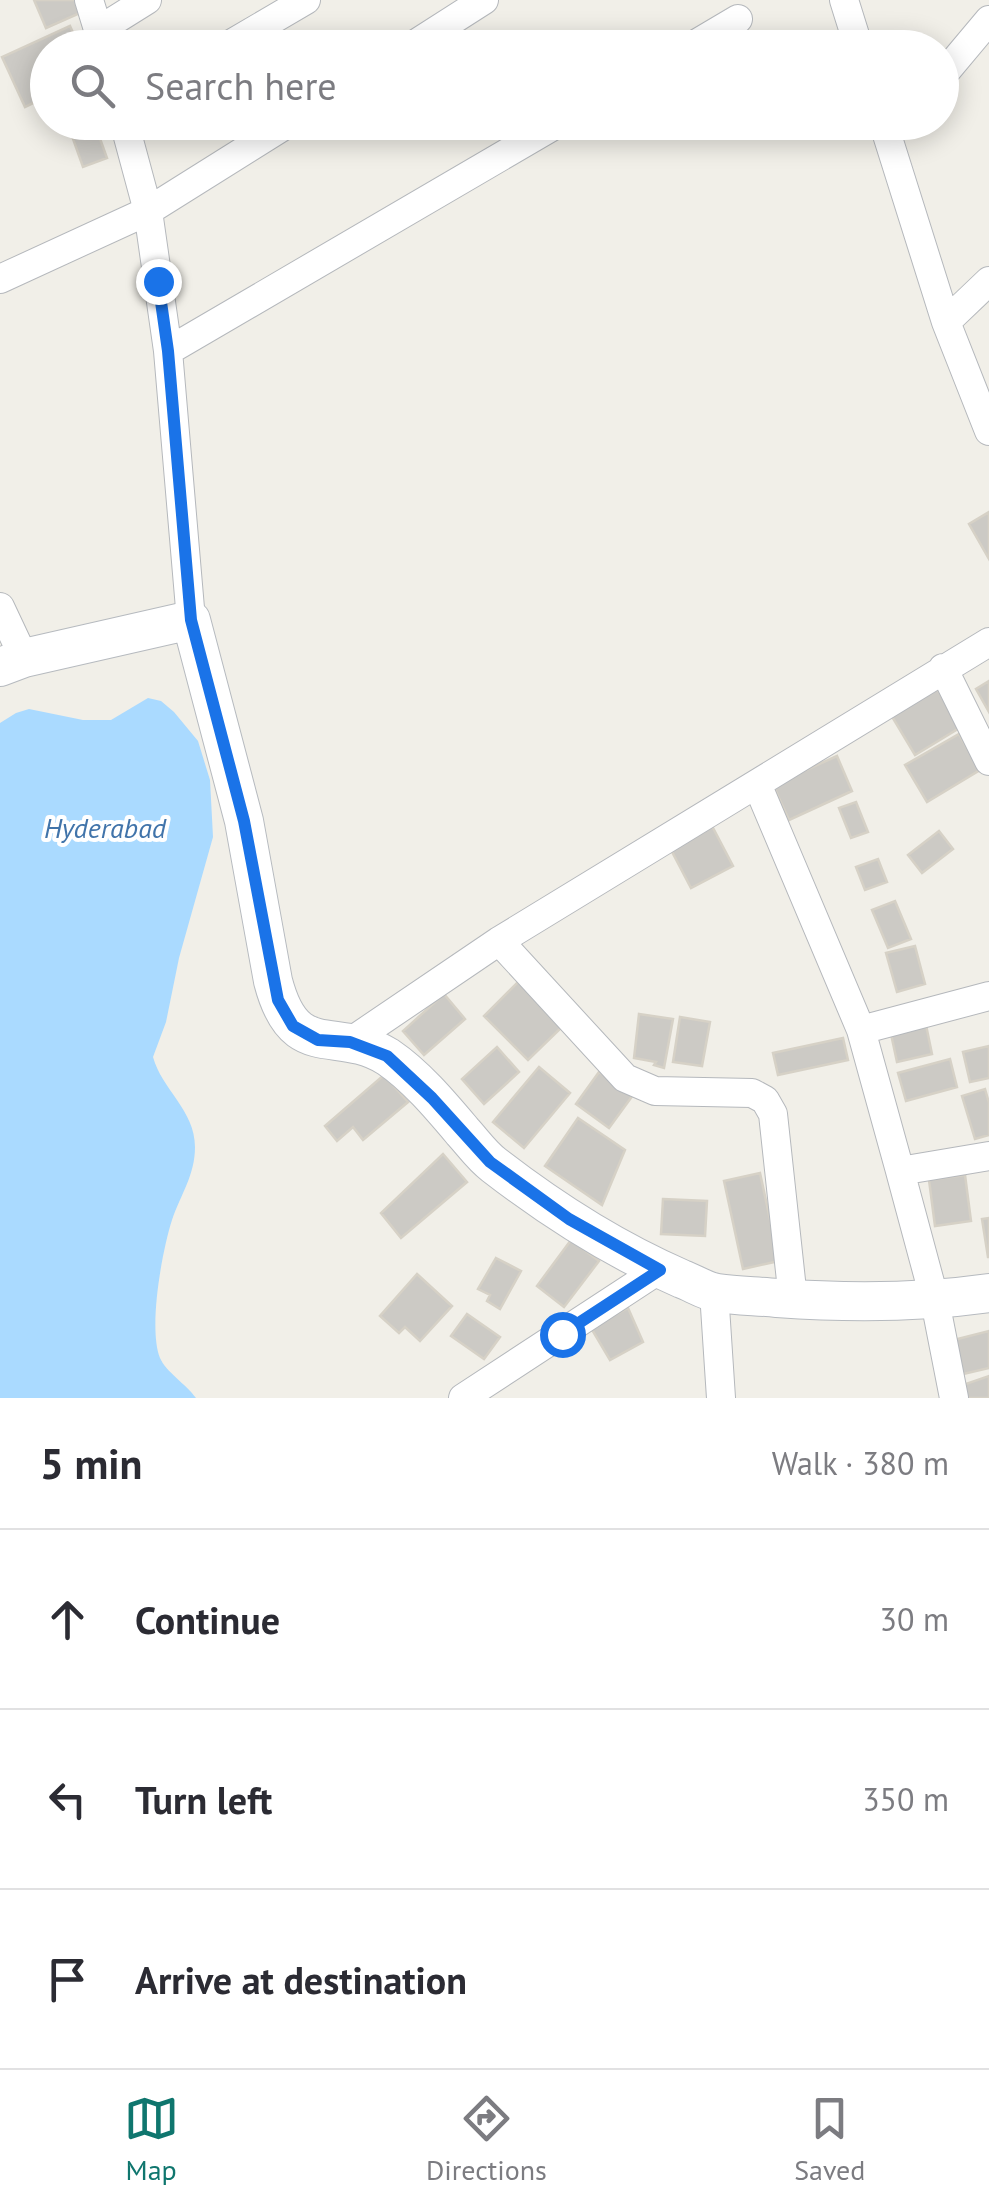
<!DOCTYPE html>
<html lang="en">
<head>
<meta charset="utf-8">
<style>
	body { margin:0; font-family:"PT Sans",sans-serif; background:#f2f2f3; color:#2b2b33 }
	.stop { position:absolute; width:30px; height:30px; margin:-22px; border:8px solid #1a73e8; border-radius:50%; background:#fff }
	.stop.end { background:#1a73e8; border-color:#fff; box-shadow:0 2px 10px #0008 }
	.list { margin:0; padding:0; list-style:none }
	h2 { display:flex; justify-content:space-between; align-items:center; height:130px; margin:0; padding:0 40px; font-size:42px }
	h2 small { font-size:32px; font-weight:400; color:#7c7c81 }
	.list li { display:grid; grid-template-columns:65px 1fr auto; gap:30px; align-items:center; box-sizing:border-box; height:180px; padding:0 40px; border-top:2px solid #e1e1e2 }
	.list b { display:block; font-size:38px; white-space:nowrap }
	.list em { font-size:32px; font-style:normal; color:#7c7c81 }
	.icon { flex:none; width:55px; height:55px; fill:none; stroke:currentColor; stroke-width:2; stroke-linecap:round; stroke-linejoin:round }
	.map { position:relative; flex:none; width:989px; height:1398px; overflow:hidden }
	.search { position:absolute; background:#fff; box-shadow:0 5px 25px #0003; left:30px; right:30px; top:30px; height:110px; display:flex; align-items:center; gap:25px; box-sizing:border-box; padding:0 35px; border-radius:55px; color:#7c7c81; font-size:38px }
	.sheet { height:670px; background:#fff }
	nav { display:flex; justify-content:space-around; align-items:center; box-sizing:border-box; height:140px; border-top:2px solid #e1e1e2; background:#fff; font-size:28px; color:#7c7c81 }
	nav a { display:grid; justify-items:center; gap:5px }
	nav .on { color:#0f766e }
	.map>svg:first-child { display:block }
	.water { fill:#aadaff }
	.building { fill:#cccac5; stroke:#d6d1c6; stroke-width:2.5 }
	.lines { fill:none; stroke-linecap:round; stroke-linejoin:round }
	.street-casing { stroke:#b5b8bc; stroke-width:30 }
	.secondary-casing { stroke:#b6babf; stroke-width:40 }
	.street { stroke:#fff; stroke-width:28 }
	.secondary { stroke:#fff; stroke-width:38 }
	.route { stroke:#1a73e8; stroke-width:12 }
	.labels { text-anchor:middle; stroke-width:8; stroke-linejoin:round; paint-order:stroke }
	.water-label { font-size:28px; font-style:italic; fill:#4174aa; stroke:#fff }
</style>
</head>
<body>
<div class="map">
<svg width="989" height="1398" viewBox="0 0 989 1398">
	<rect width="100%" height="100%" fill="#f1efe8"/>
	<path class="water" d="M148 698 161 701 174 712 198 741 210 780 213 837 179 958 166 1022 153 1057C162 1090 195 1110 195 1147 195 1175 181 1194 172 1220 162 1251 148 1328 160 1358 166 1372 186 1384 196 1398H0V723L16 713 29 709 83 720H111Z"/>
	<path class="building" d="M34 0H82L87 10 46 28Z
		M70 26 80 48H48V96L25 107 2 57Z
		M67 122H94L107 158 83 167Z
		M989 512V559L969 524Z
		M989 681V712L976 689Z
		M936 687 961 727 915 755 891 715Z
		M959 734 980 770 927 802 905 765Z
		M837 756 852 791 789 820 773 785Z
		M856 802 868 832 851 838 839 808Z
		M711 824 733 866 691 888 669 846Z
		M939 831 953 849 922 873 908 855Z
		M878 859 887 882 865 890 856 867Z
		M895 901 911 939 888 948 872 910Z
		M915 946 925 984 897 992 886 953Z
		M519 981 563 1026 528 1060 484 1016Z
		M444 994 465 1019 424 1055 403 1031Z
		M639 1014 673 1019 664 1068 654 1065 656 1062 634 1058Z
		M680 1017 710 1022 702 1066 673 1062Z
		M926 1025 932 1054 897 1062 891 1034Z
		M843 1038 848 1060 778 1075 773 1053Z
		M989 1046V1078L970 1082 963 1052Z
		M497 1047 519 1072 484 1104 462 1079Z
		M950 1059 957 1087 906 1101 898 1073Z
		M539 1067 570 1093 524 1148 493 1122Z
		M599 1072 633 1095 609 1128 576 1104Z
		M384 1075 408 1102 363 1140 353 1127 337 1141 325 1126Z
		M985 1089 989 1103V1135L975 1139 962 1096Z
		M578 1118 625 1150 602 1205 545 1166Z
		M443 1154 467 1182 401 1238 381 1213Z
		M760 1173 779 1261 743 1269 724 1181Z
		M965 1175 971 1221 935 1226 929 1180Z
		M663 1199 707 1201 705 1236 661 1234Z
		M989 1218V1257H988L982 1219Z
		M571 1240 599 1261 564 1307 537 1286Z
		M496 1258 521 1271 500 1309 487 1301 490 1295 478 1289Z
		M417 1274 452 1306 420 1341 405 1327 399 1333 380 1316Z
		M628 1308 643 1342 610 1360 591 1328Z
		M467 1314 500 1337 484 1359 451 1336Z
		M989 1331V1368L959 1375 950 1341Z
		M989 1376V1398H964L960 1386Z"/>
	<g class="lines">
		<defs>
			<path id="street" d="M89 0 103 46
				M844 0 859 48
				M99 30 147 0
				M224 48 306 0
				M409 48 484 0
				M689 48 738 19
				M942 76 989 20
				M124 122 148 211 168 351 191 620
				M883 122 946 322 989 431
				M0 279 148 211 290 122
				M946 322 989 281
				M168 351 560 122
				M0 607 24 658
				M943 668 989 761
				M757 784 861 1030 900 1171 989 1156
				M499 941 625 1078 655 1091 752 1093 765 1100 773 1114 793 1299
				M861 1030 989 996
				M350 1042 499 941 989 642
				M900 1171 935 1301 954 1398
				M714 1292 721 1398
				M463 1398 660 1269"/>
			<path id="secondary" d="M0 667 24 658 191 620 244 821 273 981C295 1065 335 1024 388 1057 416 1076 441 1106 463 1132 473 1143 482 1156 494 1165 552 1210 615 1250 682 1279 693 1283 705 1291 717 1293 736 1296 757 1296 777 1298 848 1303 919 1303 989 1293"/>
		</defs>
		<use href="#street" class="street-casing"/>
		<use href="#secondary" class="secondary-casing"/>
		<use href="#street" class="street"/>
		<use href="#secondary" class="secondary"/>
	</g>
	<g class="lines">
		<path class="route" d="M158 281 168 351 191 620 244 821 278 1000 293 1026 318 1040 350 1042 387 1056 432 1098 490 1162 569 1219 660 1270 562 1334"/>
	</g>
	<g class="labels">
		<g class="water-label">
			<text x="105" y="838">Hyderabad</text>
		</g>
	</g>
</svg>
<div class="stop" style="left:562px;top:1334px"></div>
<div class="stop end" style="left:158px;top:281px"></div>
<div class="search"><svg class="icon" aria-label="search" viewBox="0 0 24 24"><circle cx="10" cy="10" r="6"/><path d="M15 15l6 6"/></svg>Search here</div>
</div>
<section class="sheet">
<h2>5 min<small>Walk · 380 m</small></h2>
<ul class="list">
<li><svg class="icon" aria-label="ahead" viewBox="0 0 24 24"><path d="M12 20V5M6 11l6-6 6 6"/></svg><div><b>Continue</b></div><em>30 m</em></li>
<li><svg class="icon" aria-label="left" viewBox="0 0 24 24"><path d="M17 20v-9H6M10 6l-5 5 5 5"/></svg><div><b>Turn left</b></div><em>350 m</em></li>
<li><svg class="icon" aria-label="arrive" viewBox="0 0 24 24"><path d="M6 21V4h12l-3 4 3 4H6"/></svg><div><b>Arrive at destination</b></div></li>
</ul>
</section>
<nav>
<a class="on"><svg class="icon" aria-label="map" viewBox="0 0 24 24"><path d="M3 6l6-2 6 2 6-2v14l-6 2-6-2-6 2zM9 4v14M15 6v14"/></svg>Map</a>
<a><svg class="icon" aria-label="directions" viewBox="0 0 24 24"><path d="M12 3l9 9-9 9-9-9zM9 14v-3h6M13 9l2 2-2 2"/></svg>Directions</a>
<a><svg class="icon" aria-label="saved" viewBox="0 0 24 24"><path d="M7 4h10v16l-5-4-5 4z"/></svg>Saved</a>
</nav>
</body>
</html>
